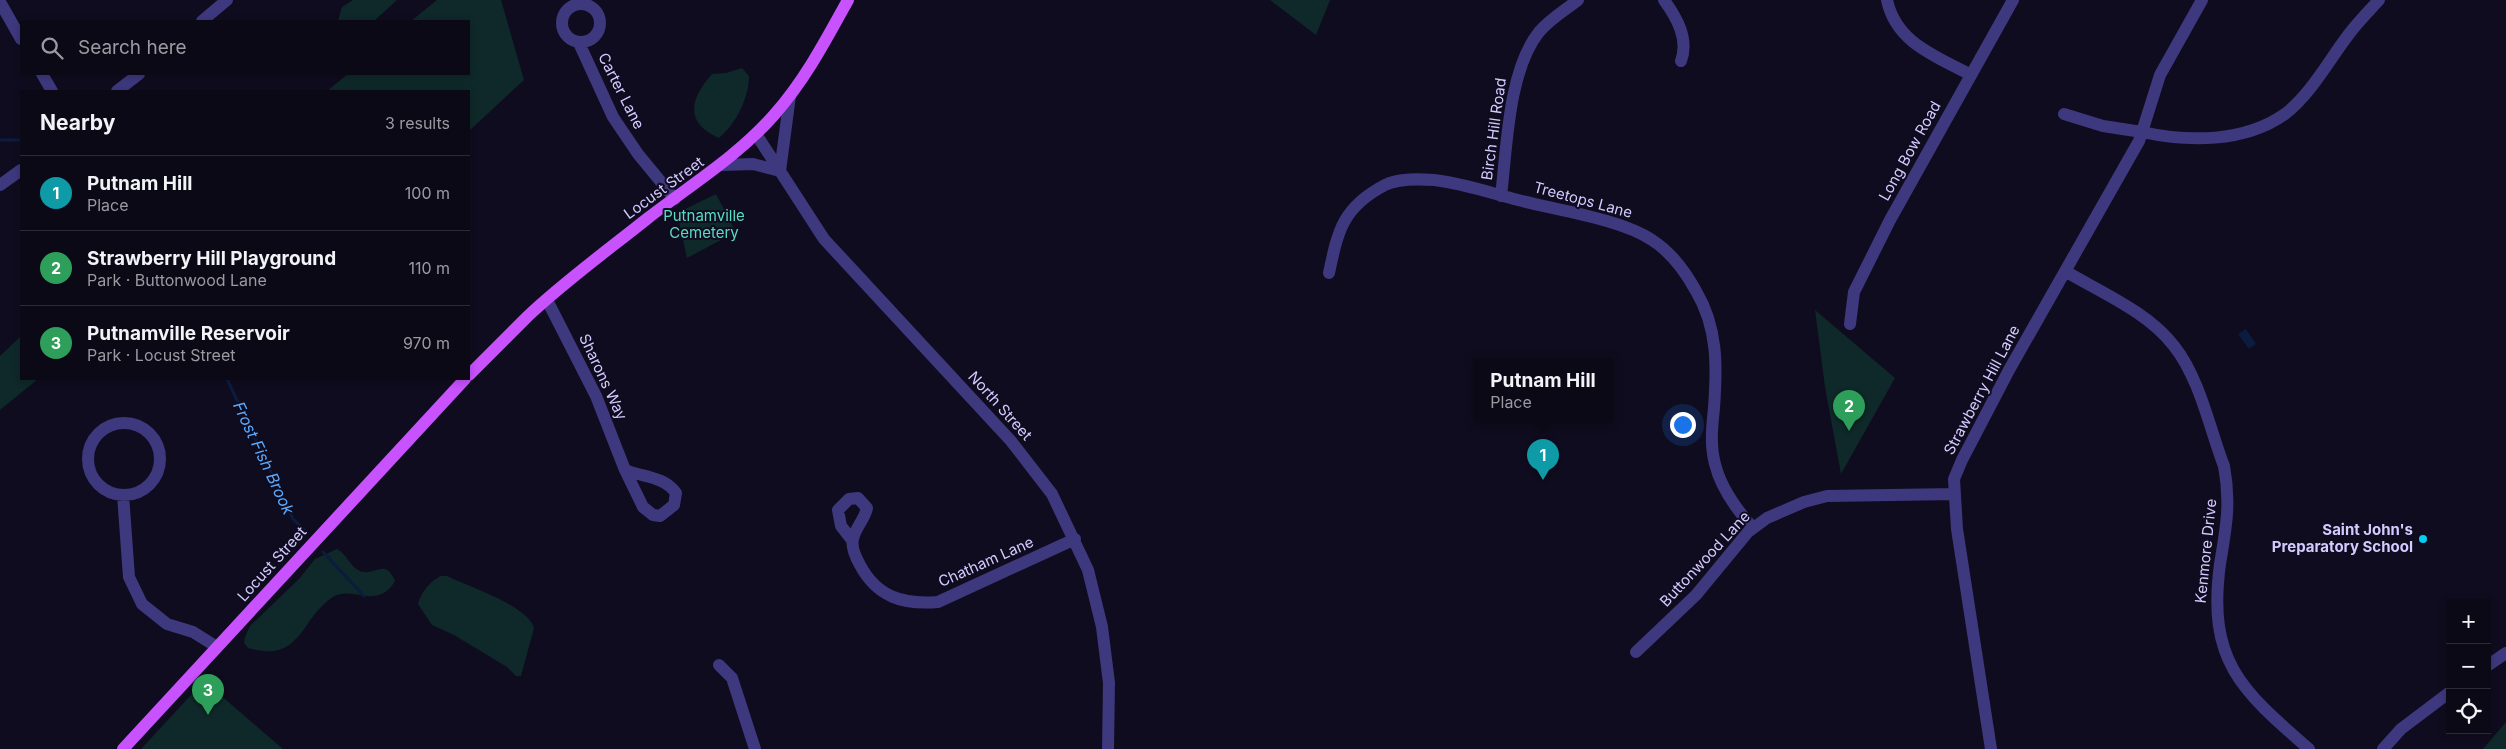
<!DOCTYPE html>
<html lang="en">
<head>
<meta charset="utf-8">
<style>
	body { margin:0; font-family:Inter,sans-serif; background:#151220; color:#f1f3f6 }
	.controls { position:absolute; right:15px; bottom:15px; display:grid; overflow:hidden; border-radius:0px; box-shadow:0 2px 8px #0003 }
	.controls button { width:45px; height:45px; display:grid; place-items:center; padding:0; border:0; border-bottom:1px solid #2c2a36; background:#0c0917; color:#f1f3f6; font:25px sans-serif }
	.you { position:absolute; left:1682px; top:424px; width:18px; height:18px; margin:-12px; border:4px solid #fff; border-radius:50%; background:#1a73e8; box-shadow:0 0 0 8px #1a73e833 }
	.badge { display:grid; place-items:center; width:32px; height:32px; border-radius:50%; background:#02cef3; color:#fff; font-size:16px; font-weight:700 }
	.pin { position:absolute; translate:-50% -41px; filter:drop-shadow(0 1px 2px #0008) }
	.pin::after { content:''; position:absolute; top:26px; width:18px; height:15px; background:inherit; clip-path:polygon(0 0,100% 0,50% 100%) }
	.popup { position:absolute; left:1473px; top:358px; width:140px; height:65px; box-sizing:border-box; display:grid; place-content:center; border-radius:0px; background:#0c0917; filter:drop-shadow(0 1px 4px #0005); font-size:16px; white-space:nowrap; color:#9a9aa1 }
	.popup b { font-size:19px; color:#f1f3f6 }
	.popup::after { content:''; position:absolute; left:50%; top:100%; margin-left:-10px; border:10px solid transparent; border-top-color:#0c0917 }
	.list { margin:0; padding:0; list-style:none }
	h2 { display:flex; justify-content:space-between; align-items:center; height:65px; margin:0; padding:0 20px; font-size:21px }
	h2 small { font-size:16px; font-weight:400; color:#9a9aa1 }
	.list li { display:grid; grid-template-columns:32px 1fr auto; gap:15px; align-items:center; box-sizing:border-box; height:75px; padding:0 20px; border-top:1px solid #2c2a36 }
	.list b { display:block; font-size:19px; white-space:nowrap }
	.list p { margin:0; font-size:16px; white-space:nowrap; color:#9a9aa1 }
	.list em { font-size:16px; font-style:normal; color:#9a9aa1 }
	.icon { flex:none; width:28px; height:28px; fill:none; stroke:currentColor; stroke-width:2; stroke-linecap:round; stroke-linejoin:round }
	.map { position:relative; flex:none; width:2506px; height:749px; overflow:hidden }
	.search { position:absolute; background:#0c0917; box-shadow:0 2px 8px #0003; left:20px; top:20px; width:450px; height:55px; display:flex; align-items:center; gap:12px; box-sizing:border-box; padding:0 18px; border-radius:0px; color:#9a9aa1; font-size:19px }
	.panel { position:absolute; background:#0c0917; box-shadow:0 2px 8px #0003; left:20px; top:90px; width:450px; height:290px; border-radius:0px }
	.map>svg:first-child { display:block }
	.green { fill:#0f2829 }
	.water { fill:#0b1c3f }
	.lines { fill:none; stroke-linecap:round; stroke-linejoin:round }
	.stream { stroke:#0b1c3f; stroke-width:3 }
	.minor { stroke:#3e387e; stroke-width:12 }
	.major { stroke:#c752fe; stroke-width:12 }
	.poi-dot { fill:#02cef3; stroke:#100c1f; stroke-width:2 }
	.labels { text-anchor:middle; stroke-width:4; stroke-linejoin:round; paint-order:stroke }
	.street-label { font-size:15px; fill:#d3cbff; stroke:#100c1f }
	.park-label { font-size:15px; fill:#58ddc3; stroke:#100c1f }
	.poi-label { font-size:15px; font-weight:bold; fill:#d3cbff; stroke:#100c1f; text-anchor:end }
	.water-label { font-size:16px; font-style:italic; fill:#59a9fe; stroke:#100c1f }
</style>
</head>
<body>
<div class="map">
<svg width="2506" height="749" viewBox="0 0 2506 749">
	<rect width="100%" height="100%" fill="#100c1f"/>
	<path class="green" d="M353 0H397L374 21H338L342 7Z
		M437 0H501L524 80 469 131V91H327L348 74H469V21H411Z
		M1270 0H1330L1316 35Z
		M742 68 749 76C749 98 736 124 719 138 685 123 689 100 712 74L726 73Z
		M716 194 736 232 687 258 677 213Z
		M1815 310 1895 378 1841 474 1825 387Z
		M21 336V379H38L0 410V356Z
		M337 549C347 554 350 567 360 571 375 577 385 557 395 581 377 611 353 585 333 597 300 618 302 664 248 648L244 643 245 637 250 626 299 579 315 559Z
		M441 576H447C467 586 529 606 534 628L521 676H516L507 667 454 635 432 625 418 604C421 592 430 581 441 576Z
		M204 681 283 749H141Z
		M2506 722V749H2483Z"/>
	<path class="water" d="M2246 329 2256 344 2249 349 2238 334Z"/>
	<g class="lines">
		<path class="stream" d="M0 140H21
			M227 379 293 519 307 533
			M323 552 364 596"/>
		<path class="minor" d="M1664 0C1677 18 1689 39 1681 61
			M1887 0C1896 43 1936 56 1971 75
			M2202 0 2160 75 2142 132C2188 142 2244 143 2285 114 2311 94 2329 60 2349 34 2358 22 2369 11 2379 0
			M0 2 21 39
			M562 23a19 19 0 1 1 38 0a19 19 0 1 1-38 0Z
			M202 21 227 0
			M579 43 613 117 638 154 675 199
			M42 74 52 91
			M117 91 139 74
			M756 134 824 239 1011 441 1052 494 1088 570 1102 627 1109 683 1108 749
			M722 165 753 164 780 171 790 96
			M0 185 21 170
			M1501 196C1507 147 1508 71 1539 32 1550 19 1564 11 1578 0
			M2065 271C2102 293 2148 312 2174 346 2200 379 2209 427 2224 466 2231 503 2226 528 2220 564 2207 661 2241 690 2309 749
			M1329 273C1338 230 1343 207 1385 185 1399 178 1419 179 1434 180 1462 183 1491 193 1518 200 1556 210 1621 219 1652 240 1671 252 1685 271 1696 291 1718 328 1717 367 1714 408 1712 427 1710 445 1715 464 1721 489 1737 510 1753 528
			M547 300 596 396 625 470 643 507 653 515 660 516 674 505 676 493C664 476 642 477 625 470
			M1850 324 1854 292 1890 220 2013 0
			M88 459a36 36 0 1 1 72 0a36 36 0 1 1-72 0Z
			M123 495 129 577 142 604 167 624 193 632 217 647
			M852 540 841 526 838 510 849 499 858 498 867 508C865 519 855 528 853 539 851 547 856 558 860 565 877 597 903 605 938 602L1075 539
			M1636 652 1696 595 1748 532 1767 518 1804 502 1827 496 1955 494
			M719 665 732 678 755 749
			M2487 666 2506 653
			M1991 749 1957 529 1954 479 1962 460 2009 370 2139 141 2142 132 2103 126 2064 114
			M2383 749 2401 729 2450 692"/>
		<path class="major" d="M469 375C488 356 508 336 528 316 565 281 608 250 648 218 692 184 738 156 774 115 805 80 826 40 848 0
			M123 749 465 379"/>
	</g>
	<circle class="poi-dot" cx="2423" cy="539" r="5"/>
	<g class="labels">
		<g class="street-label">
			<text transform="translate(621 91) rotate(63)" y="5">Carter Lane</text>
			<text transform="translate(1494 129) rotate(-82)" y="5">Birch Hill Road</text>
			<text transform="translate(1910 151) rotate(-61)" y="5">Long Bow Road</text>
			<text transform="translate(664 188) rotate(-36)" y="5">Locust Street</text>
			<text transform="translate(1583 200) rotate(15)" y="5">Treetops Lane</text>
			<text transform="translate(603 377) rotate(65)" y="5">Sharons Way</text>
			<text transform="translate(1982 390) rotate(-62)" y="5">Strawberry Hill Lane</text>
			<text transform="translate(1000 406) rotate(48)" y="5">North Street</text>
			<text transform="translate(2206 551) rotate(-84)" y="5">Kenmore Drive</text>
			<text transform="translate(1705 559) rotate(-47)" y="5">Buttonwood Lane</text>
			<text transform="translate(986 562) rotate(-24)" y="5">Chatham Lane</text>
			<text transform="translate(272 564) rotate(-48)" y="5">Locust Street</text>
		</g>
		<g class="park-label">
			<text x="704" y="221">Putnamville<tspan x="704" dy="17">Cemetery</tspan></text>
		</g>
		<g class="poi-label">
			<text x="2413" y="535">Saint John's<tspan x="2413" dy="17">Preparatory School</tspan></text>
		</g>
		<g class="water-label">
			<text transform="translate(264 458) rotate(65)" y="6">Frost Fish Brook</text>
		</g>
	</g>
</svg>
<div class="controls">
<button>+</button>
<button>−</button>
<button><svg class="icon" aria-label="locate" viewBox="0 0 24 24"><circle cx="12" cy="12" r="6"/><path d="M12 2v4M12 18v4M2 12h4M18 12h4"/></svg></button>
</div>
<div class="you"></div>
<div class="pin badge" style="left:1543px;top:480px;background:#0f9aa8">1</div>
<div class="popup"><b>Putnam Hill</b>Place</div>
<div class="pin badge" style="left:1849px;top:431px;background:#2e9e5b">2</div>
<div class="pin badge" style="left:208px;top:715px;background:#2e9e5b">3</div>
<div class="search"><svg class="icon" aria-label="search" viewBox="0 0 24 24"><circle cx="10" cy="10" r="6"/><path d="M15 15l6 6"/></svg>Search here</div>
<section class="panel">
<h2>Nearby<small>3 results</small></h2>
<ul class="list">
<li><span class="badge" style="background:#0f9aa8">1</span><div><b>Putnam Hill</b><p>Place</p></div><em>100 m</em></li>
<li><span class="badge" style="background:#2e9e5b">2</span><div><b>Strawberry Hill Playground</b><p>Park · Buttonwood Lane</p></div><em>110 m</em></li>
<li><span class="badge" style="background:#2e9e5b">3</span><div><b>Putnamville Reservoir</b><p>Park · Locust Street</p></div><em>970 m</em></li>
</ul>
</section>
</div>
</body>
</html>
